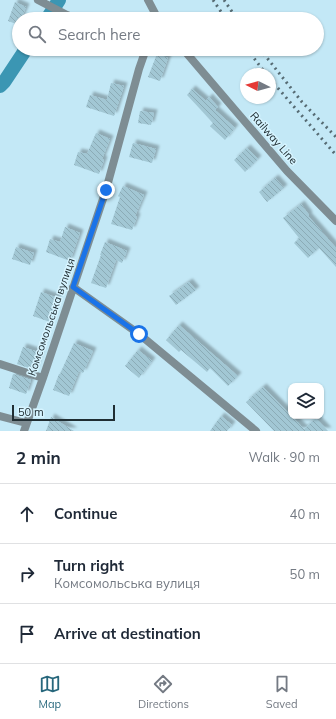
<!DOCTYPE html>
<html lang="en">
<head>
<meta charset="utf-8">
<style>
	body { margin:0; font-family:Mulish,sans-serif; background:#f2f2f3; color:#1f2937 }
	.controls { position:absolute; right:12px; bottom:12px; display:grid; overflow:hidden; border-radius:8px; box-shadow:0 1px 3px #0004 }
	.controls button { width:36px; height:36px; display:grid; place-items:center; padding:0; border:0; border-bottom:1px solid #e0e1e3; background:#fff; color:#1f2937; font:20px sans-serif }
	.compass { position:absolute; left:240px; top:68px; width:36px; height:36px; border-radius:50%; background:#fff; box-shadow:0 1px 3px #0004; rotate:276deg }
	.scale { position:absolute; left:12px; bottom:10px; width:103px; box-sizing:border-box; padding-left:4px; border:2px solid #202e33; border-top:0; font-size:11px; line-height:14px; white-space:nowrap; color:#202e33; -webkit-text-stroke:3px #d6f4ff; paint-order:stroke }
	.stop { position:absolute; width:12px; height:12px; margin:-9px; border:3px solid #1a73e8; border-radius:50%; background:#fff }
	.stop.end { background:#1a73e8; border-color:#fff; box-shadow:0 1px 4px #0008 }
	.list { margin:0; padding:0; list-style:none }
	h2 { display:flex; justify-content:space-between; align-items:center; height:52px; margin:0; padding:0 16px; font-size:17px }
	h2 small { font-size:13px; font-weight:400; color:#747a83 }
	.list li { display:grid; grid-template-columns:26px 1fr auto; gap:12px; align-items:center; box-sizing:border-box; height:60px; padding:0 16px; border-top:1px solid #e0e1e3 }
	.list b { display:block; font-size:15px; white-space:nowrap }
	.list p { margin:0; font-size:13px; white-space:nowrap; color:#747a83 }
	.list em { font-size:13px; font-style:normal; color:#747a83 }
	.icon { flex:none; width:22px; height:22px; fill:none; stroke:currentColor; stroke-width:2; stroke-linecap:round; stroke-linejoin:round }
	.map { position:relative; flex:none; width:336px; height:431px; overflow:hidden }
	.search { position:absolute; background:#fff; box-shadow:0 1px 3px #0004; left:12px; right:12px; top:12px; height:44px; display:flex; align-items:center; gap:10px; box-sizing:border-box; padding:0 14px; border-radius:22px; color:#747a83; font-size:15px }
	.sheet { height:232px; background:#fff }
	nav { display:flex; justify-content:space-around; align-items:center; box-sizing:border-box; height:56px; border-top:1px solid #e0e1e3; background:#fff; font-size:11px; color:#747a83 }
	nav a { display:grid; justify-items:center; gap:2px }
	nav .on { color:#27677c }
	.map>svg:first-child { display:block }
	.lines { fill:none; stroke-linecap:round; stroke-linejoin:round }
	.canal { stroke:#3b96b3; stroke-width:14 }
	.building { fill:url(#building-back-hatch); filter:url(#shadow) }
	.minor { stroke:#7e8d93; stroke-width:8 }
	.rail { stroke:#566b73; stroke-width:3; stroke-dasharray:2 4; stroke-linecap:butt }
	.route { stroke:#1a73e8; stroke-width:5 }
	.labels { text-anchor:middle; stroke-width:3; stroke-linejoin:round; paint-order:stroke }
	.street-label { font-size:11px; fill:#202e33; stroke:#d6f4ff }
</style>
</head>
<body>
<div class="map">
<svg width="336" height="431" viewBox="0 0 336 431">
	<defs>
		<pattern id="building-back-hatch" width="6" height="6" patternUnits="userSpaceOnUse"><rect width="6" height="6" fill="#a2c7d4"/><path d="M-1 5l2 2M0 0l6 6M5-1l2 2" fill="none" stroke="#8babb6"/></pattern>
		<filter id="shadow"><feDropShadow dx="3.5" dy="-3.5" stdDeviation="1" flood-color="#0004"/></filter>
	</defs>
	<rect width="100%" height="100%" fill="#c3e8f6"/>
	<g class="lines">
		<path class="canal" d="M47 19 59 0
			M0 86 4 82 26 49"/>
	</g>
	<path class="building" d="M15 2 26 7 21 19H19V25L8 21Z
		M157 54 168 58 160 81 148 77Z
		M111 83 124 86 114 116 86 107 90 95 107 100Z
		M192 89 206 101 209 97 218 107 215 110 235 128 225 140 210 126 213 123 187 95Z
		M140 111 154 113 151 125 138 123Z
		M96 133 110 139 102 159 104 160 99 174 74 165 78 152 87 154Z
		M133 143 156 149 152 163 129 157Z
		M247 148 258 159 245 172 234 160Z
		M275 178 284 188 267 202 259 192Z
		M123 186 144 195 135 216 137 217 132 230 111 224 120 197 118 196Z
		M301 204 309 215 308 216 336 248V267L319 248 308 258 294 243 299 238 283 218Z
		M65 227 80 233 70 261 46 252 50 239 60 242Z
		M105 242 127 251 122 263 116 260 106 288 91 283 101 255H100Z
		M16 247 34 253 30 265 12 259Z
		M189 282 196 290 176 305 169 296Z
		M41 292 58 298 50 322 33 316Z
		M179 325 238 376 228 386 210 368 207 372 181 350 179 352 166 340Z
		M74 343 93 351 83 373 79 371 69 396 53 390 59 374H60Z
		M23 347 41 353 35 370 17 364Z
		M138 350 152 361 139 378 125 366Z
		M13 374 31 380 26 394 9 388Z
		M263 387 304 429 316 418 328 431H274L246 402Z
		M221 416 232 425 227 431H210Z
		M51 417 74 431H46Z"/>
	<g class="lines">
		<path class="minor" d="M38 0 67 15 78 19
			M148 0 158 19
			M183 49 287 171 336 221
			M73 287 139 334 256 431
			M0 364 43 378
			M0 416 26 423
			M24 431 43 378 106 190 139 69 146 49"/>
		<path class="rail" d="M213 0 226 19
			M224 0 237 19
			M247 49 266 74
			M260 49 302 102 336 137
			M270 79 336 155"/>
	</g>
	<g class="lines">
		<path class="route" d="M106 190 73 287 139 334"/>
	</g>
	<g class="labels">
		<g class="street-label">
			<text transform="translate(274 138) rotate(49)" y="4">Railway Line</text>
			<text transform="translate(51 317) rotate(-71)" y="4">Комсомольська вулиця</text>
		</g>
	</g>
</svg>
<div class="controls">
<button><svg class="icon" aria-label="layers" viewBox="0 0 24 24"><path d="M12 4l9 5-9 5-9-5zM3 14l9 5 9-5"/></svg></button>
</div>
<svg class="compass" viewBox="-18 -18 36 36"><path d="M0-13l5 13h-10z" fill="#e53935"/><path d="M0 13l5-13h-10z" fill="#747a83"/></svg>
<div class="scale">50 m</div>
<div class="stop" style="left:139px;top:334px"></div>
<div class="stop end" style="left:106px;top:190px"></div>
<div class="search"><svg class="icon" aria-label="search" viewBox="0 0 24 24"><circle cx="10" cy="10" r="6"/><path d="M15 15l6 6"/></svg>Search here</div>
</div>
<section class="sheet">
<h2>2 min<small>Walk · 90 m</small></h2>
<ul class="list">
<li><svg class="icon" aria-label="ahead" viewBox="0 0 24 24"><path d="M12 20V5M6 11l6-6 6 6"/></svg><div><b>Continue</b></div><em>40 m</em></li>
<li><svg class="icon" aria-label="right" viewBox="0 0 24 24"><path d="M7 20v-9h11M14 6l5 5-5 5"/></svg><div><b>Turn right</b><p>Комсомольська вулиця</p></div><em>50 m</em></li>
<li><svg class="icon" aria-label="arrive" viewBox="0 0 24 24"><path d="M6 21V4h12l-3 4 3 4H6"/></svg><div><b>Arrive at destination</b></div></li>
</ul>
</section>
<nav>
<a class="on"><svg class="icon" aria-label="map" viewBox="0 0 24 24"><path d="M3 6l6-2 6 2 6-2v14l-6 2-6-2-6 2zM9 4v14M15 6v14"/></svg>Map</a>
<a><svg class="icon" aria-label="directions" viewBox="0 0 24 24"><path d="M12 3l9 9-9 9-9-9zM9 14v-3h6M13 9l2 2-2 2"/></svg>Directions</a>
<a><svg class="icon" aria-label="saved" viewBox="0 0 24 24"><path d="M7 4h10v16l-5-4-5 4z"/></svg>Saved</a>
</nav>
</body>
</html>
